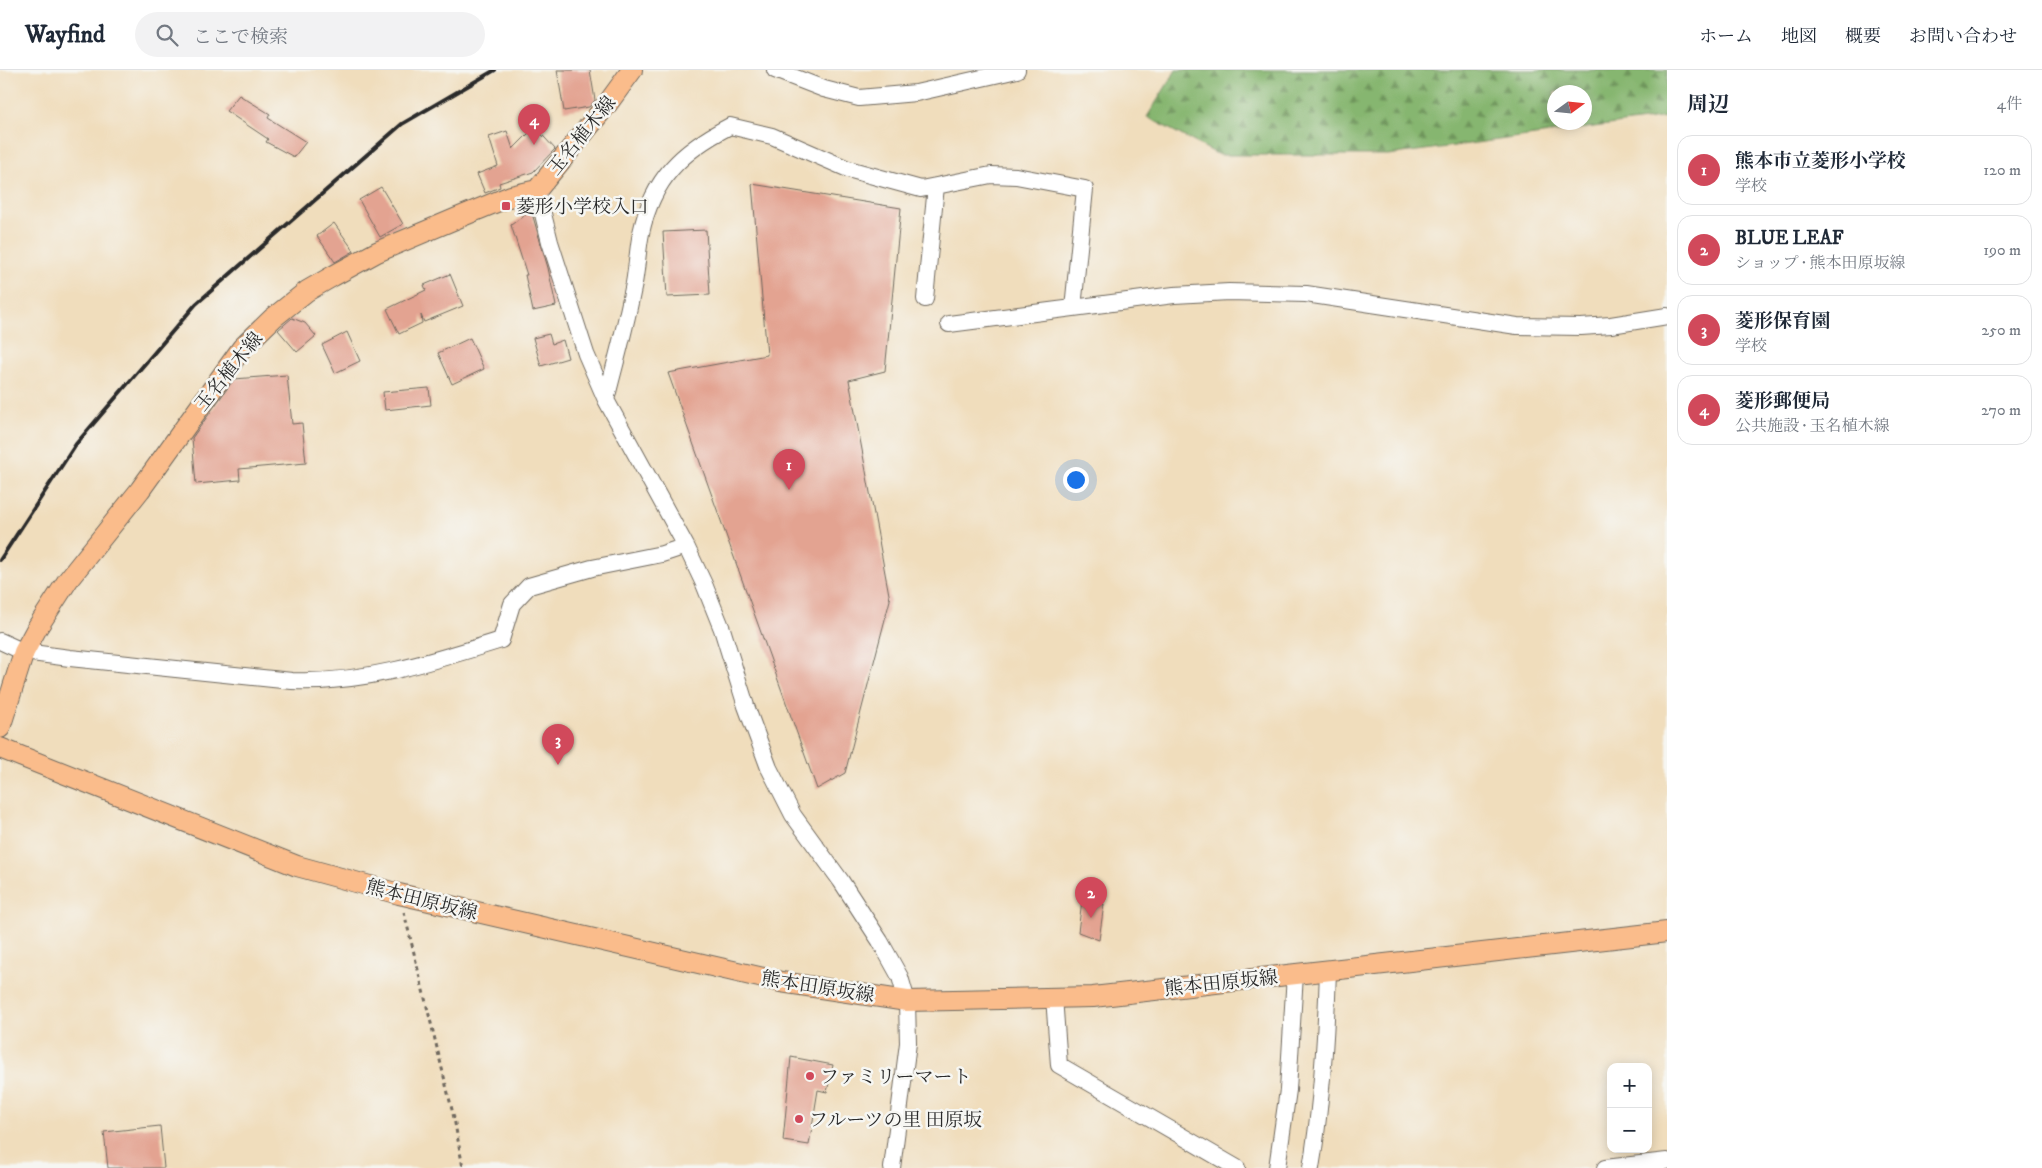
<!DOCTYPE html>
<html lang="ja">
<head>
<meta charset="utf-8">
<style>
	body { margin:0; font-family:"IM FELL DW Pica","Noto Serif JP",serif; background:#f2f2f3; color:#1f2937 }
	.controls { position:absolute; right:15px; bottom:15px; display:grid; overflow:hidden; border-radius:10px; box-shadow:0 2px 12px #0003 }
	.controls button { width:45px; height:45px; display:grid; place-items:center; padding:0; border:0; border-bottom:1px solid #e0e1e3; background:#fff; color:#1f2937; font:25px sans-serif }
	.compass { position:absolute; left:1547px; top:15px; width:45px; height:45px; border-radius:50%; background:#fff; box-shadow:0 2px 12px #0003; rotate:75deg }
	.you { position:absolute; left:1075px; top:409px; width:18px; height:18px; margin:-12px; border:4px solid #fff; border-radius:50%; background:#1a73e8; box-shadow:0 0 0 8px #1a73e833 }
	.badge { display:grid; place-items:center; width:32px; height:32px; border-radius:50%; background:#d1495b; color:#fff; font-size:16px; font-weight:700 }
	.pin { position:absolute; translate:-50% -41px; filter:drop-shadow(0 1px 2px #0008) }
	.pin::after { content:''; position:absolute; top:26px; width:18px; height:15px; background:inherit; clip-path:polygon(0 0,100% 0,50% 100%) }
	.list { margin:0; padding:0; list-style:none }
	h2 { display:flex; justify-content:space-between; align-items:center; height:65px; margin:0; padding:0 20px; font-size:21px }
	h2 small { font-size:16px; font-weight:400; color:#747a83 }
	.list li { display:grid; grid-template-columns:32px 1fr auto; gap:15px; align-items:center; box-sizing:border-box; height:70px; margin:0 10px 10px; padding:0 10px; border:1px solid #e0e1e3; border-radius:15px }
	.list b { display:block; font-size:19px; white-space:nowrap }
	.list p { margin:0; font-size:16px; white-space:nowrap; color:#747a83 }
	.list em { font-size:16px; font-style:normal; color:#747a83 }
	.icon { flex:none; width:28px; height:28px; fill:none; stroke:currentColor; stroke-width:2; stroke-linecap:round; stroke-linejoin:round }
	.map { position:relative; flex:none; width:1667px; height:1098px; overflow:hidden }
	header { display:flex; align-items:center; gap:30px; box-sizing:border-box; height:70px; padding:0 25px; background:#fff; border-bottom:1px solid #e0e1e3 }
	header strong { font-size:24px }
	nav { display:flex; gap:28px; margin-inline-start:auto; font-size:18px }
	.search { width:350px; height:45px; background:#f2f2f3; display:flex; align-items:center; gap:12px; box-sizing:border-box; padding:0 18px; border-radius:28px; color:#747a83; font-size:19px }
	main { display:flex }
	aside { flex:1; background:#fff }
	.map>svg:first-child { display:block }
	.forest { fill:url(#forest-firs); stroke:#58704d; fill-rule:evenodd }
	.building { fill:#e3a391 }
	.lines { fill:none; stroke-linecap:round; stroke-linejoin:round }
	.minor-casing { stroke:#70695e; stroke-width:18 }
	.major-casing { stroke:#70695e; stroke-width:22 }
	.path { stroke:#70695e; stroke-width:3; stroke-dasharray:4 4; stroke-linecap:butt }
	.minor { stroke:#fff; stroke-width:16 }
	.major { stroke:#fabc8b; stroke-width:20 }
	.rail { stroke:#2b2b2b; stroke-width:4 }
	.poi-dot { fill:#d1495b; stroke:#f6f6f2; stroke-width:2 }
	.labels { text-anchor:middle; stroke-width:5; stroke-linejoin:round; paint-order:stroke }
	.street-label { font-size:19px; fill:#2b2b2b; stroke:#f6f6f2 }
	.poi-label { font-size:19px; fill:#2b2b2b; stroke:#f6f6f2; text-anchor:start }
</style>
</head>
<body>
<header>
<strong>Wayfind</strong>
<div class="search"><svg class="icon" aria-label="search" viewBox="0 0 24 24"><circle cx="10" cy="10" r="6"/><path d="M15 15l6 6"/></svg>ここで検索</div>
<nav><a>ホーム</a><a>地図</a><a>概要</a><a>お問い合わせ</a></nav>
</header>
<main>
<div class="map">
<svg width="1667" height="1098" viewBox="0 0 1667 1098">
	<defs>
		<pattern id="forest-firs" width="22" height="20" patternUnits="userSpaceOnUse" patternTransform="scale(1.25)"><rect width="22" height="20" fill="#86b66f"/><path d="M5 1l3.5 6h-7zM16 11l3.5 6h-7z" fill="#6e945b"/></pattern>
	</defs>
	<rect width="100%" height="100%" fill="#f6f6f2"/>
	<filter id="ink" filterUnits="userSpaceOnUse"><feTurbulence type="fractalNoise" baseFrequency=".02" numOctaves="2"/><feDisplacementMap in="SourceGraphic" scale="10" xChannelSelector="R" yChannelSelector="G"/><feConvolveMatrix kernelMatrix="1 2 1 2 8 2 1 2 1" color-interpolation-filters="sRGB"/></filter>
	<filter id="wash" filterUnits="userSpaceOnUse"><feTurbulence type="fractalNoise" baseFrequency=".0096" numOctaves="4" result="noise"/><feDisplacementMap in="SourceGraphic" scale="20" xChannelSelector="R" yChannelSelector="G"/><feGaussianBlur stdDeviation="1.12" result="paint"/><feColorMatrix in="noise" values="0 0 0 0 0 0 0 0 0 0 0 0 0 0 0 0 0 1.4 0 .05"/><feComposite in="paint" operator="in"/></filter>
	<g filter="url(#wash)">
		<rect width="100%" height="100%" fill="#f0ddbc"/>
		<path class="forest" d="M1176 0H1667V47L1388 85H1219L1147 47ZM1554 22H1584V52H1554Z"/>
		<g id="blocks">
			<path class="building" d="M557 0H590L595 30 589 37 564 41Z
				M239 25 270 44 268 48 306 72 294 87 266 72 268 69 226 41Z
				M535 57 555 79 533 102 499 113 500 117 485 123 477 104 498 96 489 67 507 61 513 79Z
				M752 114 901 138 885 301 849 310 890 530 845 703 817 719 668 303 767 285Z
				M381 117 403 154 380 167 359 130Z
				M531 140 548 198 556 236 533 241 525 205H527L511 155Z
				M334 153 354 181 335 192 317 166Z
				M706 160 710 225 667 227 663 162Z
				M450 204 463 236 424 252 421 245 422 253 399 264 387 239 426 220 424 215Z
				M292 248 305 253 316 266 297 282 278 260Z
				M347 262 360 291 335 303 322 275Z
				M549 264 552 274 563 270 568 288 541 296 533 268Z
				M470 268 484 299 452 314 438 283Z
				M287 305 292 354 302 353 306 393 239 399 240 410 196 414 192 368 234 309Z
				M429 318 431 335 385 340 383 322Z
				M1082 830 1104 834 1099 870 1078 862Z
				M791 987 833 995 827 1022 818 1020 809 1075 783 1071Z
				M160 1056 164 1098H108L104 1062Z"/>
		</g>
	</g>
	<g filter="url(#ink)">
		<use href="#blocks" fill-opacity="0" stroke="#70695e" stroke-width="1"/>
		<g class="lines">
			<defs>
				<path id="minor" d="M775 0 824 19 859 28 916 23 1017 0
					M537 120 550 172 586 284 606 330 686 476 704 514 722 559 746 636 769 698 793 745 841 811 880 871 900 907 907 931 908 973 892 1098
					M925 229 936 116
					M949 254 1174 225 1229 222 1306 224 1517 256 1581 257 1611 255 1667 246
					M606 330C615 294 625 259 632 223 637 203 637 182 641 163 653 108 682 81 730 56L772 66 848 99 921 119 991 105 1016 106 1085 119 1073 238
					M0 571 24 582 70 588 292 611C363 614 434 591 501 570L512 534 529 516 592 498 662 484 686 476
					M1054 927 1059 995 1237 1098
					M1277 1098 1288 1020 1295 904
					M1311 1098C1322 1032 1326 967 1328 900
					M1605 1098 1667 1091"/>
				<path id="major" d="M0 658 24 582 37 558 68 510 140 420 242 278 273 248 307 221 333 206 377 182 455 149 511 126 537 120 608 33 632 0
					M0 678 297 796 399 824 781 912 907 931 1093 927 1667 862"/>
			</defs>
			<use href="#minor" class="minor-casing"/>
			<use href="#major" class="major-casing"/>
			<path class="path" d="M404 842 454 1048 463 1098"/>
			<use href="#minor" class="minor"/>
			<use href="#major" class="major"/>
			<path class="rail" d="M0 490 76 374 196 234 402 54 495 0"/>
		</g>
	</g>
	<g class="poi-dot">
		<rect x="501" y="131" width="10" height="10" rx="2.5"/>
		<circle cx="810" cy="1006" r="5"/>
		<circle cx="799" cy="1049" r="5"/>
	</g>
	<g class="labels">
		<g class="street-label">
			<text transform="translate(581 65) rotate(-51)" y="7">玉名植木線</text>
			<text transform="translate(228 301) rotate(-51)" y="7">玉名植木線</text>
			<text transform="translate(422 829) rotate(14)" y="7">熊本田原坂線</text>
			<text transform="translate(1221 912) rotate(-6)" y="7">熊本田原坂線</text>
			<text transform="translate(818 916) rotate(9)" y="7">熊本田原坂線</text>
		</g>
		<g class="poi-label">
			<text x="516" y="143">菱形小学校入口</text>
			<text x="820" y="1013">ファミリーマート</text>
			<text x="809" y="1056">フルーツの里 田原坂</text>
		</g>
	</g>
</svg>
<div class="controls">
<button>+</button>
<button>−</button>
</div>
<svg class="compass" viewBox="-18 -18 36 36"><path d="M0-13l5 13h-10z" fill="#e53935"/><path d="M0 13l5-13h-10z" fill="#747a83"/></svg>
<div class="you"></div>
<div class="pin badge" style="left:789px;top:420px">1</div>
<div class="pin badge" style="left:1091px;top:848px">2</div>
<div class="pin badge" style="left:558px;top:695px">3</div>
<div class="pin badge" style="left:534px;top:75px">4</div>
</div>
<aside>
<h2>周辺<small>4件</small></h2>
<ul class="list">
<li><span class="badge">1</span><div><b>熊本市立菱形小学校</b><p>学校</p></div><em>120 m</em></li>
<li><span class="badge">2</span><div><b>BLUE LEAF</b><p>ショップ · 熊本田原坂線</p></div><em>190 m</em></li>
<li><span class="badge">3</span><div><b>菱形保育園</b><p>学校</p></div><em>250 m</em></li>
<li><span class="badge">4</span><div><b>菱形郵便局</b><p>公共施設 · 玉名植木線</p></div><em>270 m</em></li>
</ul>
</aside>
</main>
</body>
</html>
